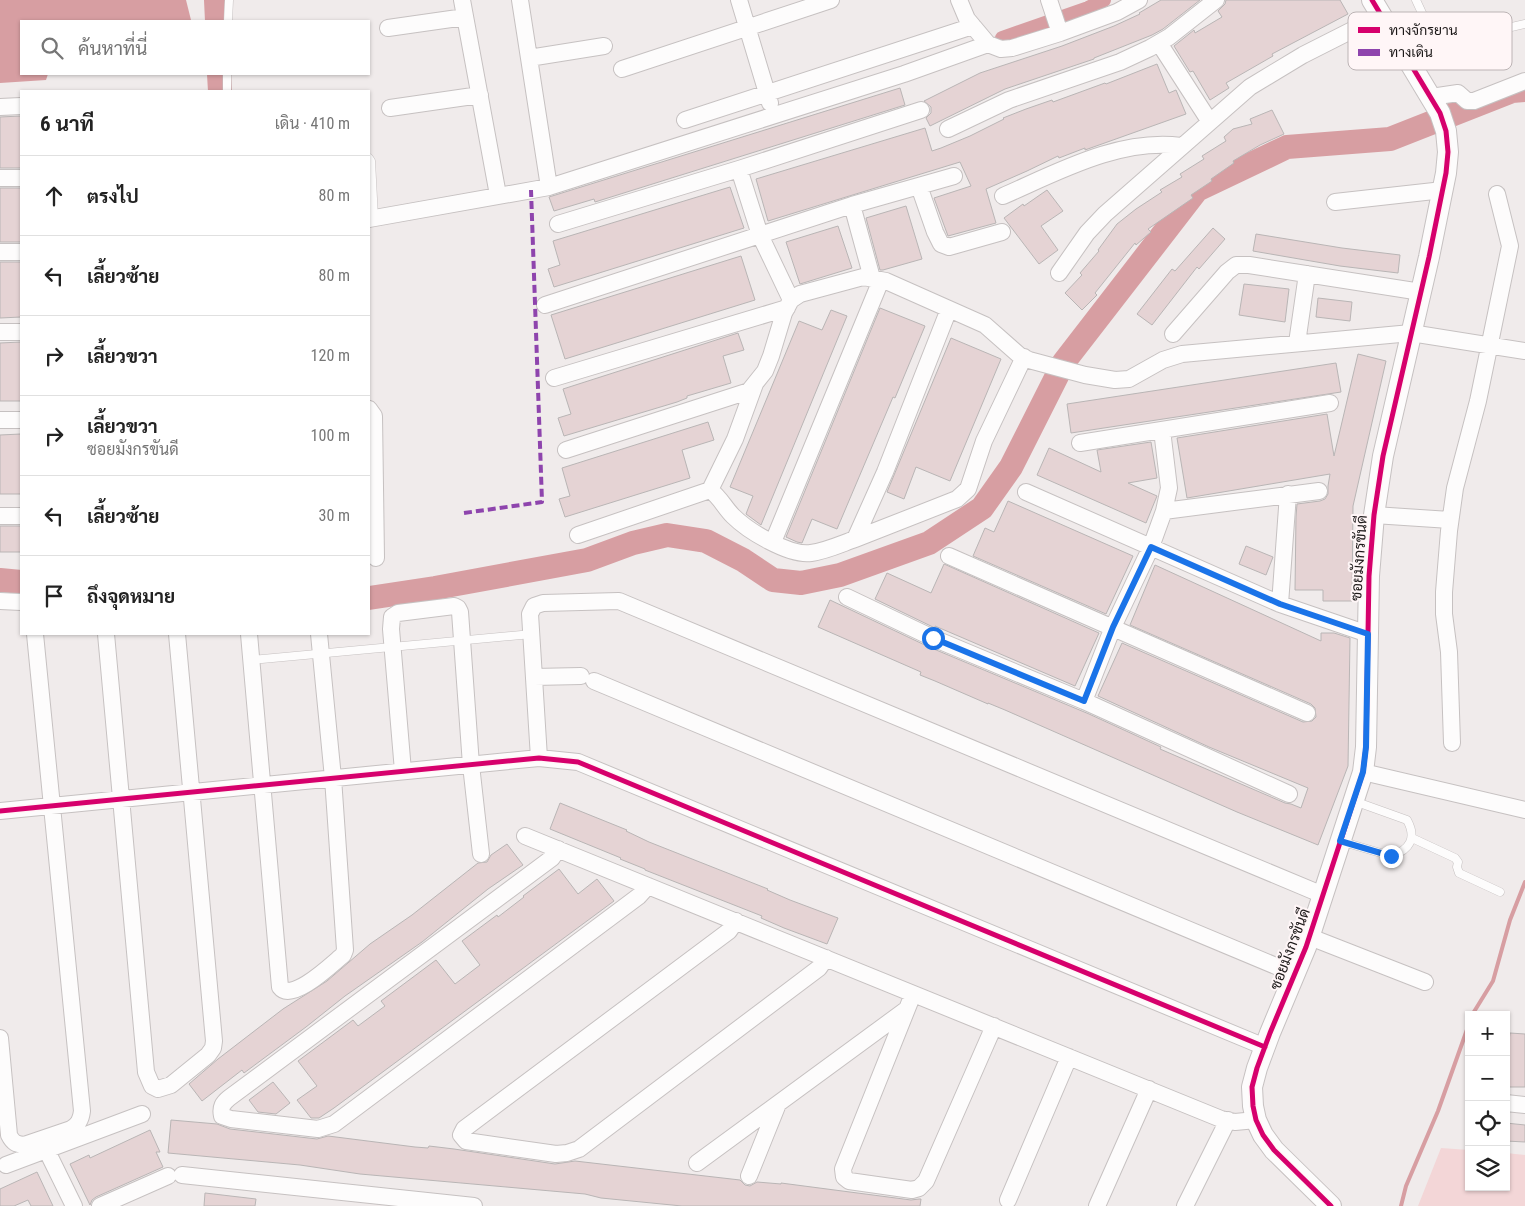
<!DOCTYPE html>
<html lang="th">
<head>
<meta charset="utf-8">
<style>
	body { margin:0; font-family:"Roboto Condensed",Sarabun,sans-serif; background:#f2f2f2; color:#222 }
	.controls { position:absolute; right:15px; bottom:15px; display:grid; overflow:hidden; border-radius:0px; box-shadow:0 1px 4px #0004 }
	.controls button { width:45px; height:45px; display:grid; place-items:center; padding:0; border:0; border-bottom:1px solid #e0e0e0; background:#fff; color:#222; font:25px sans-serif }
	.stop { position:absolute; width:15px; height:15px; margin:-11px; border:4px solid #1a73e8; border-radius:50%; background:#fff }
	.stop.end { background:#1a73e8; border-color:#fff; box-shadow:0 1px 5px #0008 }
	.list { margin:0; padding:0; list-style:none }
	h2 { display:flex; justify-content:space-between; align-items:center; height:65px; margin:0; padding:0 20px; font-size:21px }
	h2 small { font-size:16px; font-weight:400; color:#767676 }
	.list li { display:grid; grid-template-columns:32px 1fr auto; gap:15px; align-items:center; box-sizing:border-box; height:80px; padding:0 20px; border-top:1px solid #e0e0e0 }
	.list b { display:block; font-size:19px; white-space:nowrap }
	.list p { margin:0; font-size:16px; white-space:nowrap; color:#767676 }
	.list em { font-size:16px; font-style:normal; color:#767676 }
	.icon { flex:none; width:28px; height:28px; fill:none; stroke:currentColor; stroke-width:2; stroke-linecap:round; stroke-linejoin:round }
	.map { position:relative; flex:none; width:1525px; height:1206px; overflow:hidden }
	.search { position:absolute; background:#fff; box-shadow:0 1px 4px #0004; left:20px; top:20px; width:350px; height:55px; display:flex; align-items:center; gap:12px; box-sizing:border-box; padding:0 18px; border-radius:0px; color:#767676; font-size:19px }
	.panel { position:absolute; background:#fff; box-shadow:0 1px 4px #0004; left:20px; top:90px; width:350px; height:545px; border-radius:0px }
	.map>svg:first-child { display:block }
	.green { fill:#f3d6d7 }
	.water { fill:#d79ea2 }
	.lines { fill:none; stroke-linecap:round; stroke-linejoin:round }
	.stream { stroke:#d79ea2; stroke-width:4 }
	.canal { stroke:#d79ea2; stroke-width:14 }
	.river { stroke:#d79ea2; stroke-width:24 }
	.building { fill:#e5d3d4; stroke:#b9b5b5 }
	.service-casing { stroke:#c6c1c1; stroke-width:9 }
	.minor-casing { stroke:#c6c1c1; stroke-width:18 }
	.tertiary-casing { stroke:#c6c1c1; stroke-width:22 }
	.service { stroke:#fdfcfc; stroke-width:8 }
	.minor { stroke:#fdfcfc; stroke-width:16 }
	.tertiary { stroke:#fdfcfc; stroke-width:20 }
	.quiet { stroke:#8e44ad; stroke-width:4; stroke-dasharray:8 4; stroke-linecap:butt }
	.cycleway-casing { stroke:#fff6f7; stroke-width:8 }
	.cycleway { stroke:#d6006c; stroke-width:5 }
	.route { stroke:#1a73e8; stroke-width:6 }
	.labels { text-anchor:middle; stroke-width:4; stroke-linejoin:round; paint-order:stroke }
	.street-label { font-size:15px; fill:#1e1a1a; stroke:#fff6f7 }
	.key { fill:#fff6f7; stroke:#bcb4b5; stroke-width:1 }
	.key-label { font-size:14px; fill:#1e1a1a }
</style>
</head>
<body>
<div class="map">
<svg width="1525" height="1206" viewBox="0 0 1525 1206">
	<rect width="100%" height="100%" fill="#f0ebeb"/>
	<path class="green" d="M1441 1148 1469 1150V1187H1506V1153L1525 1155V1206H1418Z"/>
	<path class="water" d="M0 0H186L191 20 21 21V74H48L46 80 0 83Z"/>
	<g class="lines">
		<path class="stream" d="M1472 1015 1493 981 1510 920 1525 882
			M1401 1206 1406 1186 1438 1111 1469 1024"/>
		<path class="canal" d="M1002 38 1088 8 1104 0"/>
		<path class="river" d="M216 0 217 21
			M219 74 220 91
			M0 580 21 582
			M369 598 435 588 587 560 633 543 667 535 706 541 743 560 773 580 801 583 840 575 929 543 982 508 1011 467 1064 362 1197 190 1287 147 1390 139 1512 91 1525 90"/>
	</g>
	<path class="building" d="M1161 0H1200L1163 29 1152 35 1094 58V59L1005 89 930 126 926 118 931 113V107L924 101 980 73 1062 46 1114 26 1140 14 1139 13Z
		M1226 0H1340L1348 14 1272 54 1273 56 1226 83 1229 88 1210 100 1193 71 1190 72 1174 46 1194 30 1195 33 1222 17 1218 11 1225 4Z
		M1157 64 1169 93 1176 90 1186 114 1085 150V148L1059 158 1058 156 1027 171 986 189 996 223 948 236 934 198 971 186 960 162 768 221 756 179 925 128 932 151 941 148 970 136 1004 119 1003 118 1026 109 1052 100 1053 102 1105 83 1106 84Z
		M900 88 905 105 595 202 594 199 554 211 549 197Z
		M1272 110 1284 134 1260 145 1233 161 1234 163 1211 179 1212 181 1191 195 1193 198 1148 229 1151 232 1136 245 1135 243 1095 293 1097 295 1082 310 1065 293 1082 275 1080 273 1099 251 1098 250 1117 224 1136 209 1162 192 1160 190 1182 177 1180 174 1204 159 1202 156 1226 141 1224 137 1233 129 1252 124 1250 119Z
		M21 116V168H0V117Z
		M730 187 744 228 554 287 548 269 560 265 553 241Z
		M0 188H21V242H0Z
		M1047 190 1063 211 1041 226 1058 250 1039 264 1004 218 1023 204 1024 206Z
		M906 206 922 259 883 270H880L866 218Z
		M838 226 852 268 800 284 786 242Z
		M1213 228 1225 239 1199 269 1197 267 1152 325 1137 314 1172 269 1175 271Z
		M1256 234 1342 248 1400 255 1398 273 1340 266 1253 251Z
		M741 256 755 300 565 359 551 315Z
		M0 262H21V317L0 318Z
		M1244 284 1289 289 1285 322 1239 315Z
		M1318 298 1352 302 1350 321 1316 317Z
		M880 308 925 326 895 398 893 397 837 529 812 519 802 543 797 542 786 537Z
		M831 310 847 316 761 525 746 514 753 496 730 487 799 321 822 330Z
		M738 333 744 350 723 356 731 383 687 396V398L677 402 564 436 558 418 571 414 563 389Z
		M951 338 1001 359 950 481 916 467 904 499 887 492Z
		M21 342V401H0V343Z
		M1358 354 1386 361 1353 506 1352 601H1323V590H1295L1296 517 1297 504 1320 501 1325 499 1328 494V486L1330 474 1187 498 1177 438 1327 414 1334 456Z
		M1336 363 1341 392 1071 433 1067 404Z
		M708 422 714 440 682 450 690 478 565 517 559 499 570 496 562 468Z
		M21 434V494H0V435Z
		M1151 442 1157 478 1128 483 1157 496 1146 523 1037 475 1049 448 1101 472 1097 450Z
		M1008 501 1133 556 1106 614 973 556 985 528 994 532Z
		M0 526H21V552H0Z
		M1246 546 1273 557 1266 575 1239 564Z
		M944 564 1099 633 1075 686 935 626V628L875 599 887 573 931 593Z
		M1155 565 1321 641V633H1334L1350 638 1348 766 1318 845 1237 812 1005 710 988 703V704L935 681 920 675 921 672 818 627 830 600 929 647 1089 714 1161 747 1160 749 1285 803 1291 804 1301 808 1308 788 1209 747 1098 696 1122 643 1303 722 1312 721 1316 717 1315 708 1311 704 1130 625Z
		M560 803 627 830 626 831 649 842 768 889 767 890 790 900 838 918 827 944 784 928 761 918 762 916 645 870V869L620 859 621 858 550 829Z
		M507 844 523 865 488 889 422 942 345 996 306 1027 244 1073 242 1070 202 1101 189 1084 218 1059 283 1009 327 981 370 944 412 915 478 863 487 862 491 855Z
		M559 869 578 894 597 879 614 901 334 1108 319 1118H311L297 1100 317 1086 298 1061 353 1020 358 1026 385 1006 381 1001 436 960 455 984 480 965 462 941 497 915 498 917 524 897 523 896Z
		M1510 1033 1525 1034V1087H1506V1065Z
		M273 1082 290 1103 276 1114 258 1112 249 1100Z
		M171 1120 217 1124 230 1129 317 1139 328 1136 415 1147 428 1148 429 1146 454 1149 555 1164 575 1161 740 1180 745 1185 750 1186 757 1182 781 1184V1183L911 1200 919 1199H921L920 1206H682L601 1198 585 1194 360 1174 300 1165 168 1153Z
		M1506 1123 1525 1125V1142L1506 1141Z
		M150 1130 160 1152H156L163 1167 96 1197 92 1200 90 1205 70 1164 89 1155 90 1158Z
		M37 1172 53 1206H31L28 1200 14 1206H0V1189Z
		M205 1193 256 1199 255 1206H204Z"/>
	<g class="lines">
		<defs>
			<path id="service" d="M1416 0 1442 56
				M228 21 229 0
				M1415 69 1490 32 1525 24
				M227 91V74
				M369 158 371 161 374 218
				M251 660 532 634
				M1412 838 1455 858 1458 862 1457 867 1459 873 1500 892
				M1340 841 1391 856C1410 850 1417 838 1407 820L1354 801"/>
			<path id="minor" d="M462 0 498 195
				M520 0 549 187
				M739 0 770 103
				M959 0 967 19 988 44 1001 49 1012 48 1060 33 1117 12 1139 0
				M1049 0 1060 33
				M388 28 465 17
				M1159 43 1210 122
				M529 58 604 46
				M622 69 831 0
				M1431 97 1458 93 1467 101H1474L1525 81
				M0 107 21 106
				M390 108 480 95
				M685 120 973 26
				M948 129 1009 100 1120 62 1150 48 1169 37 1216 0
				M739 169 760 235 791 300
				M0 178H21
				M919 186 935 232 941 244 949 247 1002 232
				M1003 196C1058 172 1119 138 1181 146
				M1335 202 1443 190
				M852 205 872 278
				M369 219 549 187 904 74 988 44
				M558 224 739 169 921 110
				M0 252H21
				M1059 273 1087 233 1105 214 1250 87 1303 55 1382 15
				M545 305 852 205 954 176
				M0 332H21
				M1173 334 1227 272 1236 265H1249L1421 292
				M1297 343 1307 274
				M554 378 787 308
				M369 409 374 416 376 558
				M0 420H21
				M1080 443 1330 403
				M566 450 749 391 765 371 771 356 784 313 791 300 800 294 863 277 886 281 985 325 1019 355 1029 360 1085 375 1115 380 1129 379 1163 360 1182 354 1411 333 1525 351
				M710 490 735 439 755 384
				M1026 492 1280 604 1368 634
				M1164 511 1319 491
				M1374 515 1450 520
				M0 516H21
				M578 535 710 490C720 497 724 507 733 516 748 531 789 556 811 553 826 551 841 544 855 539L885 472 949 309
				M855 539 957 499 968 489 984 441 1024 357
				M773 542 881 280
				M949 556 1307 713
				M847 597 933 638 1084 701 1289 794
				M0 601 21 602
				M1280 604 1288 494
				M106 634 146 1072 152 1086 158 1089 171 1085 208 1055 213 1048 214 1041 177 634
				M249 634 280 987C292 1003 332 964 343 955L345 950 333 778 319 634
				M534 677 581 676
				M594 681 1295 974
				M1084 701 1113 627 1151 547 1164 511 1169 488 1162 430
				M1452 743 1449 652 1444 614V592L1449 531 1455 488 1478 401 1510 246 1497 194
				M539 758 530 614 534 606 543 603 619 601 1323 895
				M403 771 391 629 392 617 398 613 454 606 458 608 460 612 471 765 481 854
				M1363 772 1525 810
				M0 811 539 758 578 762 1265 1047
				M525 836 1221 1119 1235 1122 1256 1120
				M558 849 552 858 229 1098C223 1103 220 1107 222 1116L231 1119 318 1129 334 1124 639 896 648 886
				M736 921 729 931 464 1129 461 1135 466 1141 556 1154 567 1153 579 1149 819 968 826 958
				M1310 937 1425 982
				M913 994 843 1169 844 1177 849 1181 912 1190 919 1188 926 1181 994 1026
				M0 1038 9 1135C13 1143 16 1144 24 1145L71 1129C78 1125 81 1120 82 1111L35 634
				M1506 1103 1525 1105
				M46 1149 74 1206
				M697 1163 907 1009
				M6 1165 142 1114
				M182 1175 474 1206
				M749 1176 778 1104
				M1008 1200 1069 1057
				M100 1206 168 1176
				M1097 1206 1149 1089
				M1185 1206 1228 1120"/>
			<path id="tertiary" d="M1331 1206 1274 1150 1263 1135 1256 1120 1253 1106 1252 1087 1257 1068 1270 1033 1306 947 1363 772 1366 747 1369 576 1374 515 1383 456 1429 257 1446 173 1448 152 1446 131 1440 113 1372 0"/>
		</defs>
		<use href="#service" class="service-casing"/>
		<use href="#minor" class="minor-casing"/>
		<use href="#tertiary" class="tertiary-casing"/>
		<use href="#service" class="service"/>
		<use href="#minor" class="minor"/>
		<use href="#tertiary" class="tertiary"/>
		<path class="quiet" d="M464 513 542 502 531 190"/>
		<defs>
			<path id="cycleway" d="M0 811 539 758 578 762 1265 1047
				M1331 1206 1274 1150 1263 1135 1256 1120 1253 1106 1252 1087 1257 1068 1270 1033 1306 947 1363 772 1366 747 1369 576 1374 515 1383 456 1429 257 1446 173 1448 152 1446 131 1440 113 1372 0"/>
		</defs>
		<use href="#cycleway" class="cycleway-casing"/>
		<use href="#cycleway" class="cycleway"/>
	</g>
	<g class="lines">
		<path class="route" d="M933 638 1084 701 1113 627 1151 547 1280 604 1368 634 1366 747 1363 772 1340 841 1391 856"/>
	</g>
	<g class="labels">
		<g class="street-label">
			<text transform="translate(1359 558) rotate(-86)" y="5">ซอยมังกรขันดี</text>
			<text transform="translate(1290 949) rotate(-69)" y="5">ซอยมังกรขันดี</text>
		</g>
	</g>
	<rect x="1348" y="12" width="164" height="58" rx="8" class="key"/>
	<rect x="1358" y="27" width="22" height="6" fill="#d6006c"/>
	<rect x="1358" y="49" width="22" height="7" fill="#8e44ad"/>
	<g class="key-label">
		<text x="1389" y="35">ทางจักรยาน</text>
		<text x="1389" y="57">ทางเดิน</text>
	</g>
</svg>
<div class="controls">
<button>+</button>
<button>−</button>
<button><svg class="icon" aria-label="locate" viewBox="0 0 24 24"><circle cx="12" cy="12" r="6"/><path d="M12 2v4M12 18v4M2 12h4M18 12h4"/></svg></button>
<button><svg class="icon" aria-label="layers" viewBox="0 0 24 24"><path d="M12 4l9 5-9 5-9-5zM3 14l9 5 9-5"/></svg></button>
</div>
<div class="stop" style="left:933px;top:638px"></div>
<div class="stop end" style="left:1391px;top:856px"></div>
<div class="search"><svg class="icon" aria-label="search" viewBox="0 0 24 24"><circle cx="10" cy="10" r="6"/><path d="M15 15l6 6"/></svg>ค้นหาที่นี่</div>
<section class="panel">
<h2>6 นาที<small>เดิน · 410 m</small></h2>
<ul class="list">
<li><svg class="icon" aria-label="ahead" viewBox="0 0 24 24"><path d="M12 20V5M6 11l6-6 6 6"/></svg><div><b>ตรงไป</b></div><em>80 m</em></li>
<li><svg class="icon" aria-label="left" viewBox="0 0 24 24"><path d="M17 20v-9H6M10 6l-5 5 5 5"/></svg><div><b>เลี้ยวซ้าย</b></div><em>80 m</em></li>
<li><svg class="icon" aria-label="right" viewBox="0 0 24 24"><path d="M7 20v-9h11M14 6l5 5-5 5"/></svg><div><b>เลี้ยวขวา</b></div><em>120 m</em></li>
<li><svg class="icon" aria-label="right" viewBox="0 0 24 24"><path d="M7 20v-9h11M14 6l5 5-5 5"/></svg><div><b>เลี้ยวขวา</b><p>ซอยมังกรขันดี</p></div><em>100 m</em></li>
<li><svg class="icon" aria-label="left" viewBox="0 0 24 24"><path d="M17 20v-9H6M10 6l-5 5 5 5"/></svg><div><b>เลี้ยวซ้าย</b></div><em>30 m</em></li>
<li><svg class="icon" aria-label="arrive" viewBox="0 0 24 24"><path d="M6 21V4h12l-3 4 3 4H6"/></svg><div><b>ถึงจุดหมาย</b></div></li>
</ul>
</section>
</div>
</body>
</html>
